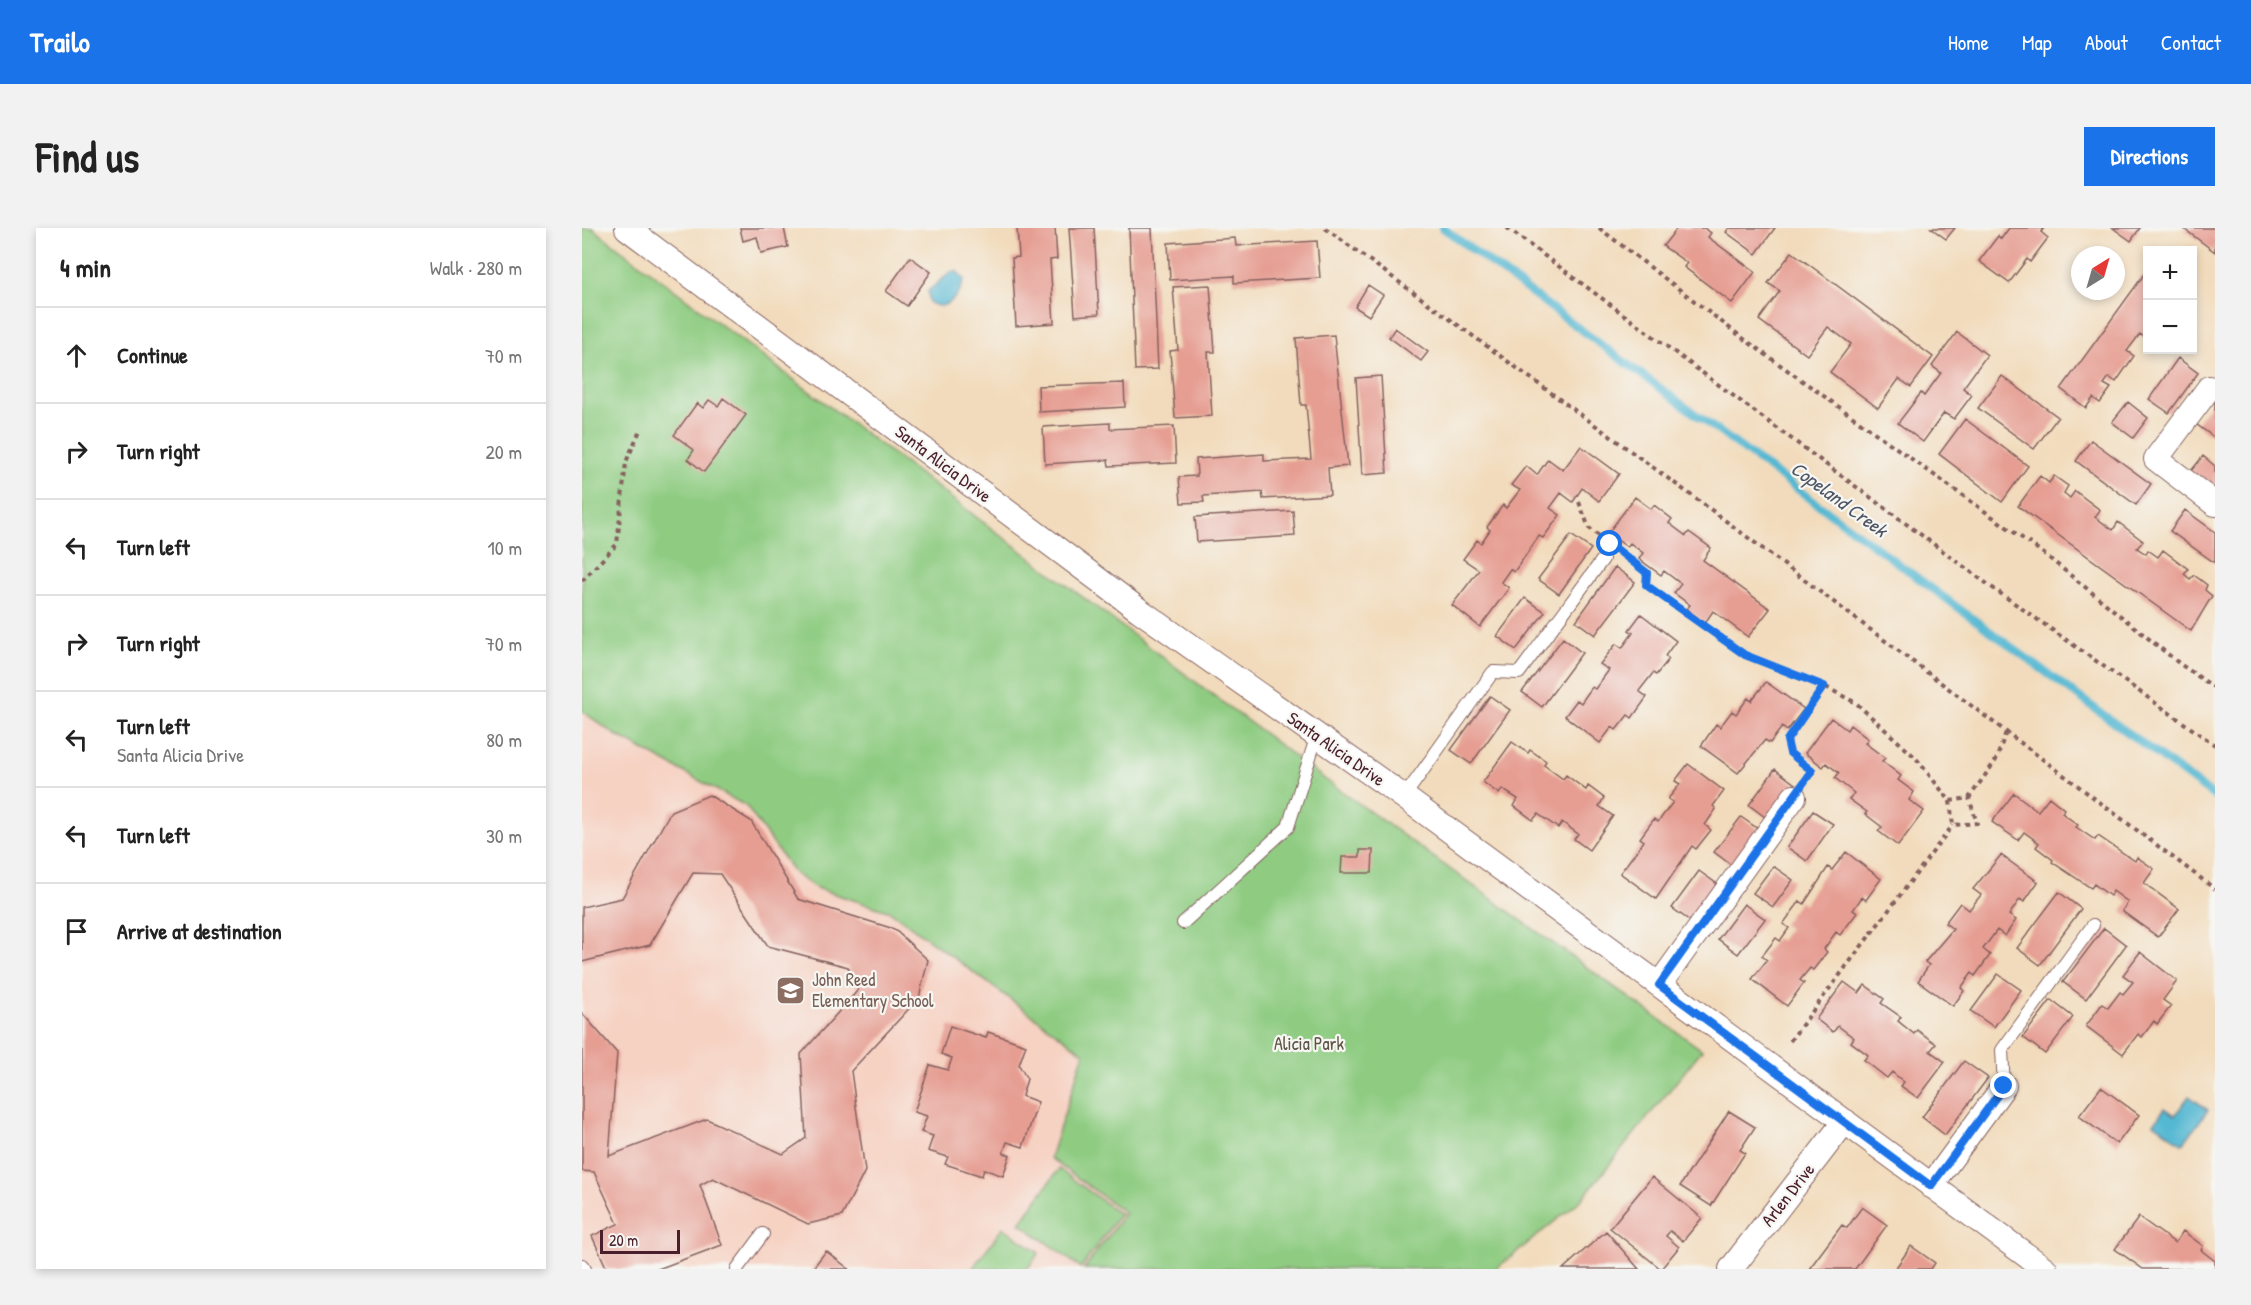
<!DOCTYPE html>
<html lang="en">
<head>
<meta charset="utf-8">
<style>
	body { margin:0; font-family:"Patrick Hand",sans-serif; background:#f2f2f2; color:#222 }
	.controls { position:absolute; right:18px; top:18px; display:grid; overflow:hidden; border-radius:0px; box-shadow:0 3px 9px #0003 }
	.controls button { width:54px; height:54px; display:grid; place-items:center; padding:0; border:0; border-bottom:2px solid #e0e0e0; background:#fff; color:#222; font:30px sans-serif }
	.compass { position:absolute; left:1489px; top:18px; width:54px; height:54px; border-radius:50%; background:#fff; box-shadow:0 3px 9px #0003; rotate:37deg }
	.scale { position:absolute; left:18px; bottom:15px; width:80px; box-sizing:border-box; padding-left:6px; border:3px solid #4a1f2b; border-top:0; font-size:16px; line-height:21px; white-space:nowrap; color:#4a1f2b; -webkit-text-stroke:4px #f6f6f2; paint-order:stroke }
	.stop { position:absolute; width:18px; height:18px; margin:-14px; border:4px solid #1a73e8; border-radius:50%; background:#fff }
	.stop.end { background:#1a73e8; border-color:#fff; box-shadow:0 2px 6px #0008 }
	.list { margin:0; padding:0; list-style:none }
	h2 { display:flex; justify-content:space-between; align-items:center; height:78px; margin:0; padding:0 24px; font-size:26px }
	h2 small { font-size:20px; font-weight:400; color:#767676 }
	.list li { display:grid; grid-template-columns:39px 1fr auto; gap:18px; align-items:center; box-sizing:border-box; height:96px; padding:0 24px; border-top:2px solid #e0e0e0 }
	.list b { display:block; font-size:22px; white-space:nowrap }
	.list p { margin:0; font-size:20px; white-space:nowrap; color:#767676 }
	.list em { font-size:20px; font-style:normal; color:#767676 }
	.icon { flex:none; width:33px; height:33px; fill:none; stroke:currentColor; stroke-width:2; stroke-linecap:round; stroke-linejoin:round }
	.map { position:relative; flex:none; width:1633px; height:1041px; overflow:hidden; border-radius:0px }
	header { display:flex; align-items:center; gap:36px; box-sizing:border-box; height:84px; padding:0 30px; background:#1a73e8; color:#fff }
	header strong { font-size:28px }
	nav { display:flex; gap:33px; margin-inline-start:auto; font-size:21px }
	.intro { display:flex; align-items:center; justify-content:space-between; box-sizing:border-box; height:144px; padding:0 36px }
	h1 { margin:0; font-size:42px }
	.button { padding:15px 27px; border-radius:0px; background:#1a73e8; color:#fff; font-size:21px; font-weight:700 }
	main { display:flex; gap:36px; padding:0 36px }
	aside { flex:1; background:#fff; border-radius:0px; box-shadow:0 3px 9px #0003 }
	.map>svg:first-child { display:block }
	.built { fill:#f6d2c3 }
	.green { fill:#8fcc82; stroke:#6c7656; stroke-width:1.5 }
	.water { fill:#54b8d2; stroke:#4f6c7e; stroke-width:1.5 }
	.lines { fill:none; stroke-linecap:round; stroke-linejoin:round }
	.stream { stroke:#54b8d2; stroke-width:8 }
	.building { fill:#e69e93 }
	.service-casing { stroke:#85615e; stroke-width:14 }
	.minor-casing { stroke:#85615e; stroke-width:26 }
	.path { stroke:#85615e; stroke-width:4; stroke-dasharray:4.5 4.5; stroke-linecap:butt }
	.service { stroke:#fff; stroke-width:12 }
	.minor { stroke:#fff; stroke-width:24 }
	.route { stroke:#1a73e8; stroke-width:8 }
	.labels { text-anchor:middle; stroke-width:4.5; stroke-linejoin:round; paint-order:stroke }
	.street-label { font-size:18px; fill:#4a1f2b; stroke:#f6f6f2 }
	.education-label { font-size:18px; fill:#785e54; stroke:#f6f6f2; text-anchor:start }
	.park-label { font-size:18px; fill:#5f5345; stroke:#f6f6f2 }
	.water-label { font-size:20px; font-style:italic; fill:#4e5565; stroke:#f6f6f2 }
</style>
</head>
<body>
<header>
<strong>Trailo</strong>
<nav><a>Home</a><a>Map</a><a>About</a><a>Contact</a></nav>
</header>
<div class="intro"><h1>Find us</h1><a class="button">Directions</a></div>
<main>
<aside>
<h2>4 min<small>Walk · 280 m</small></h2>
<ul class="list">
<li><svg class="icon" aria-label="ahead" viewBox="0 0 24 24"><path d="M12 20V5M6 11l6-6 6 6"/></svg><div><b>Continue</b></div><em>70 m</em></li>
<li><svg class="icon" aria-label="right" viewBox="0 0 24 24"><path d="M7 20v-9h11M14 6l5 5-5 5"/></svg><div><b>Turn right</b></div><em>20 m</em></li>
<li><svg class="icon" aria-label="left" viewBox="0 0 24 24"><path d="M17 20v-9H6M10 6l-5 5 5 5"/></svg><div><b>Turn left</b></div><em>10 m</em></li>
<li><svg class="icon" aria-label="right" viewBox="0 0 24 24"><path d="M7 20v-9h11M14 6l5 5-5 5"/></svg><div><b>Turn right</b></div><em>70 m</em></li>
<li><svg class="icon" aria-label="left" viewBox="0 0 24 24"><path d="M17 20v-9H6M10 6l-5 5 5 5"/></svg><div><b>Turn left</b><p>Santa Alicia Drive</p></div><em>80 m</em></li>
<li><svg class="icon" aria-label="left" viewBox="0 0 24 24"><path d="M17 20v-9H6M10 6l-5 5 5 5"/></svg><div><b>Turn left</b></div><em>30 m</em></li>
<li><svg class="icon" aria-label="arrive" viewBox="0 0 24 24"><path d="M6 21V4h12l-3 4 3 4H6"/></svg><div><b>Arrive at destination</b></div></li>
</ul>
</aside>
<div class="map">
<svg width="1633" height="1041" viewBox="0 0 1633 1041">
	<rect width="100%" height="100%" fill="#f6f6f2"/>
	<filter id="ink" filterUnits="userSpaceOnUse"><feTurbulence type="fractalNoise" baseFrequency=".0167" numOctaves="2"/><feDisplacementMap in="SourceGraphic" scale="12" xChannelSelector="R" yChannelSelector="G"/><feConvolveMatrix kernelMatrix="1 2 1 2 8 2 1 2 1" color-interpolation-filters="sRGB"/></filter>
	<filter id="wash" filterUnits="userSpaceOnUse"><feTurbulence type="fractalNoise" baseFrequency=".008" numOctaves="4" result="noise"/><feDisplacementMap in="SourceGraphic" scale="24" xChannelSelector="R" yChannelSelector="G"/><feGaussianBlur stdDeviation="1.35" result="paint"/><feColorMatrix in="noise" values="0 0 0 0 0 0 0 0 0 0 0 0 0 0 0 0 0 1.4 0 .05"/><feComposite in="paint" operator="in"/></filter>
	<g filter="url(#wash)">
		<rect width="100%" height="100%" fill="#f2dbbc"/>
		<path class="built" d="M0 483 34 507 164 578 213 646 234 660 309 684 502 826 468 930 543 985 502 1041H0Z"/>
		<path class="green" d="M0 0H10L744 552 1120 822 999 972 914 1041H502L543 985 468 930 502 825 309 684 234 660 213 646 164 578 34 507 0 483Z
			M477 941 538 986 499 1040 438 995Z
			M421 999 457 1025 445 1041H390Z"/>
		<path class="water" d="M374 43 382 51C378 67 364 86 347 74L346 63 369 44Z
			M1607 868 1626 882 1601 916 1572 895 1583 880 1593 887Z"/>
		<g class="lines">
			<path class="stream" d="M861 0 1633 569"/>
		</g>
		<g id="blocks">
			<path class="building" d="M158 0H202L206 19 179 25 175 9 161 13Z
				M435 0H473L475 31 468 32 472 95 434 98 430 30 437 29Z
				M487 0H512L517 86 493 88Z
				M547 0H570L576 141 553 142Z
				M1095 0H1122L1129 5 1126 9 1173 44 1150 75 1102 39 1105 35 1081 18Z
				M1147 0H1193L1174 26 1144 4Z
				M1349 0H1373L1364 11Z
				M1427 0H1462L1459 4 1466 10 1448 34 1445 31 1427 55 1397 33 1416 8 1419 11Z
				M1531 0H1558L1549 13Z
				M1601 0H1633V24Z
				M653 10 654 18 735 13 738 50 652 55V48L588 52 586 15Z
				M1210 24 1351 129 1329 159 1317 151 1296 180 1248 144 1269 116 1246 99 1225 127 1177 92 1198 63 1186 55Z
				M328 29 349 44 325 78 304 63Z
				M1566 41V112L1558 106 1545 123 1552 128 1534 154 1527 149 1522 156 1529 160 1518 175 1511 170 1504 180 1479 161Z
				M628 57 633 124H626L630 188 593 190 588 123 596 122 591 59Z
				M786 57 801 67 787 88 773 79Z
				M813 100 846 124 839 133 807 109Z
				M1375 104 1405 127 1381 160 1390 167 1372 191 1362 185 1341 214 1316 195 1339 165 1342 168 1359 145 1350 138Z
				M752 107 766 238 746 240 748 267 681 271 680 264 621 268 622 274 599 275 597 249 615 248 614 231 682 226V233L729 231 724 177H719L714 110Z
				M1596 130 1616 145 1587 185 1567 171Z
				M799 148 805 245 780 247 774 150Z
				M1420 148 1476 189 1452 221 1396 180Z
				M542 155 543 179 457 184 456 158Z
				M1633 169V210L1614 196Z
				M141 170 164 187 122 244 106 231 112 222 92 207 115 175 121 180 127 172 136 178Z
				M1546 174 1566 190 1551 210 1530 194Z
				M1383 191 1446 238 1420 274 1357 226Z
				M528 195V201L592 198 594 235 527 238 526 232 463 236 461 199Z
				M1509 212 1569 256 1554 277 1494 233Z
				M999 218 1037 246 1017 273 1000 260 991 274 979 265 968 280 978 287 961 310 957 308 932 344 928 341 919 354 927 360 898 399 870 377 897 342 881 331 895 312 899 315 908 302 905 299 921 277 924 280 938 262 929 257 944 238 955 247 966 231 981 242Z
				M1621 228 1633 238V270L1605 248Z
				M1458 248 1467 255 1472 248 1486 258 1482 265 1488 270 1493 263 1518 282 1513 289 1531 302 1536 294 1561 313 1555 320 1564 326 1566 322 1576 329 1581 322 1606 341 1602 346 1608 351 1612 347 1625 357 1623 362 1630 368 1609 403 1436 278Z
				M1053 269 1069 281 1072 277 1090 291 1087 295 1104 308 1107 304 1129 320 1121 332 1188 381 1166 409 1131 383 1123 395 1104 381 1108 377 1092 365 1099 356 1082 343 1079 347 1057 331 1061 325 1048 315 1045 319 1026 305Z
				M1603 282 1633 304V335L1588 303Z
				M711 283 713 308 615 314 613 289Z
				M989 307 1009 321 977 366 956 351Z
				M1033 339 1053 354 1013 407 994 393Z
				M943 370 963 384 934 422 915 408Z
				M1059 386 1094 413 1083 428 1087 431 1074 447 1071 445 1057 463 1065 469 1050 490 1046 487 1034 502 1030 499 1018 515 983 488 995 472 999 475 1010 459 1013 461 1027 442 1018 436 1034 416 1040 420 1051 405 1047 402Z
				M981 410 1000 425 960 479 940 464Z
				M1184 454 1222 481 1205 503 1200 499 1188 515 1183 512 1156 545 1119 518 1134 496 1138 499 1150 483 1154 486 1166 470 1169 473Z
				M908 468 928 482 889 536 869 522Z
				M1249 490 1265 502 1268 497 1286 511 1283 515 1303 530 1300 533 1319 548 1316 552 1332 564 1327 572 1342 583 1316 618 1296 603 1300 599 1283 586 1285 584 1267 571 1272 565 1253 550 1257 545 1244 535 1241 539 1223 525Z
				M930 514 946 525 948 522 964 533 962 537 981 551 984 547 1004 562 1006 558 1022 570 1017 578 1031 588 1007 622 992 611 996 606 980 594 976 600 956 586 951 592 932 578 936 571 920 561 917 566 901 554Z
				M1106 536 1142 563 1131 578 1134 581 1123 597 1129 602 1114 621 1110 618 1074 671 1038 645 1062 613 1058 610 1072 591 1076 594 1091 574 1086 571 1098 556 1093 553Z
				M1193 541 1213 556 1187 592 1167 577Z
				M1432 565 1456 583 1467 569 1482 581 1480 585 1496 597 1494 599 1513 612 1516 608 1553 633 1555 629 1572 641 1562 655 1597 681 1576 709 1540 683 1546 674 1531 663 1528 668 1512 656 1509 660 1470 634 1471 632 1454 619 1457 615 1442 604 1436 612 1410 594Z
				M127 567 169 593 216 671 312 701 346 732 337 770 269 843 283 943 260 988 226 996 131 950 118 957 140 1017 76 1041H25L10 1008 36 996 12 944 0 943V785L35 825 27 928 125 891 201 926 224 910 219 826 276 762 266 739 186 718 138 646 111 645 68 717 0 734V679L40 670 89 583Z
				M1231 583 1251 596 1225 633 1205 619Z
				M1159 589 1179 603 1152 639 1132 624Z
				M778 622H791L790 645H759L760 629H778Z
				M1264 624 1299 651 1284 672 1280 669 1271 682 1275 685 1258 707 1254 704 1242 721 1245 724 1231 742 1228 740 1218 752 1222 755 1205 778 1170 751 1185 732 1180 728 1194 710 1198 713 1207 700 1201 696 1218 673 1222 676 1246 639 1250 642Z
				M1419 627 1456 654 1442 674 1438 671 1427 687 1434 692 1423 708 1415 702 1401 721 1408 727 1393 748 1390 745 1379 760 1382 763 1371 778 1336 753 1347 737 1343 734 1371 701 1363 695 1378 675 1387 682 1399 667 1391 661Z
				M1191 638 1211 652 1191 679 1171 665Z
				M1117 643 1138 658 1111 695 1090 680Z
				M1477 664 1499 681 1458 737 1435 720Z
				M1162 676 1183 691 1156 726 1136 711Z
				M1522 700 1544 717 1504 771 1481 754Z
				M1558 724 1595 753 1581 772 1589 778 1575 796 1572 793 1560 809 1556 806 1541 826 1504 798 1520 776 1526 780 1538 764 1541 766 1551 754 1541 747Z
				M1416 746 1439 762 1412 799 1389 783Z
				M1262 754 1277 765 1283 757 1302 771 1299 775 1319 789 1316 793 1332 806 1335 802 1354 816 1348 823 1363 834 1336 870 1319 858 1322 854 1310 844 1305 850 1282 832 1286 827 1269 814 1272 810 1256 798 1251 804 1234 791Z
				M1469 772 1491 789 1463 826 1441 809Z
				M368 798 404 810 406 804 444 817 437 837 445 851 440 868 456 874 441 919 425 914 421 925 428 927 421 948 402 941 400 948 363 936 366 929 346 923 351 908 339 904 345 888 332 884 348 837 366 842 370 830 359 826Z
				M1382 833 1406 850 1363 907 1340 889Z
				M1519 859 1557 887 1535 916 1497 888Z
				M1147 883 1173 899 1158 922 1163 925 1129 978 1098 958Z
				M1070 949 1120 990 1101 1013 1088 1003 1084 1008 1097 1019 1079 1041 1028 1000Z
				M1280 979 1305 997 1273 1041H1227L1260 997 1265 1000Z
				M1557 989 1593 1015 1601 1003 1621 1018 1619 1022 1633 1033V1041H1561L1533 1021Z
				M1024 1003 1057 1041H981Z
				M1329 1018 1353 1035 1349 1041H1313Z
				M244 1023 267 1041H230Z"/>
		</g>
	</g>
	<g filter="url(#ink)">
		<use href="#blocks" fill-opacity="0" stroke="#85615e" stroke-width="1.5"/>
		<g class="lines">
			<defs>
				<path id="service" d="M822 569 911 444 937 445 1021 331
					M601 695 706 599 735 507
					M1422 858 1420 822 1511 697
					M0 1037 3 1041
					M155 1041 181 1006"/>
				<path id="minor" d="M45 0 557 382 822 569 1463 1041
					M1627 160 1574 231 1633 276
					M1077 757 1212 569
					M1349 958 1422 858
					M1149 1041 1263 893"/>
			</defs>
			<use href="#service" class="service-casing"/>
			<use href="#minor" class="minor-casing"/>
			<path class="path" d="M743 0 1128 281 1633 661
				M925 0 1408 358 1633 517
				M1017 0 1162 111 1461 325 1598 436 1633 460
				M997 274 1007 300 1022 312
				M1040 325 1065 345 1064 357 1163 427 1242 458 1274 475 1333 529 1368 573 1387 570 1414 532 1424 504
				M0 353 35 316 44 234 59 200
				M1225 550 1230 543 1208 525 1205 512 1242 458
				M1368 573 1371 597 1395 595 1387 570
				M1208 813 1371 597"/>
			<use href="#service" class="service"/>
			<use href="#minor" class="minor"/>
		</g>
	</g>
	<g class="lines" filter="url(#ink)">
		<path class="route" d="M1028 316 1065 345 1064 357 1163 427 1242 458 1205 512 1208 525 1230 543 1077 757 1349 958 1422 858"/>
	</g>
	<defs>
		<symbol id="school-square" viewBox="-11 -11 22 22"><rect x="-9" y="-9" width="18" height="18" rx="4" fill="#8d6e63" stroke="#f6f6f2"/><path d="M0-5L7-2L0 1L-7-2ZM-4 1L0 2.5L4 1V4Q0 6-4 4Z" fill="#fff"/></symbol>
	</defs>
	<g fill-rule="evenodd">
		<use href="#school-square" x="192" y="746" width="33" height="33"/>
	</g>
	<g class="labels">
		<g class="street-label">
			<text transform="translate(361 236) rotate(37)" y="6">Santa Alicia Drive</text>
			<text transform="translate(754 521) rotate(35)" y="6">Santa Alicia Drive</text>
			<text transform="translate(1206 967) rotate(-52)" y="6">Arlen Drive</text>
		</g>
		<g class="education-label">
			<text x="230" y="758">John Reed<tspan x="230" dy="21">Elementary School</tspan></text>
		</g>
		<g class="park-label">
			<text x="727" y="822">Alicia Park</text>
		</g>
		<g class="water-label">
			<text transform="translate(1257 271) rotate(36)" y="7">Copeland Creek</text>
		</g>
	</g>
</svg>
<div class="controls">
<button>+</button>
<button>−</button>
</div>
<svg class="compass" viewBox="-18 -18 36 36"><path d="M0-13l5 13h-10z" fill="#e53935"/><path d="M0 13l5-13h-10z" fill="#767676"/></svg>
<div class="scale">20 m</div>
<div class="stop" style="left:1028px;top:316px"></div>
<div class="stop end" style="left:1422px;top:858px"></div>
</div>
</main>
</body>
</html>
